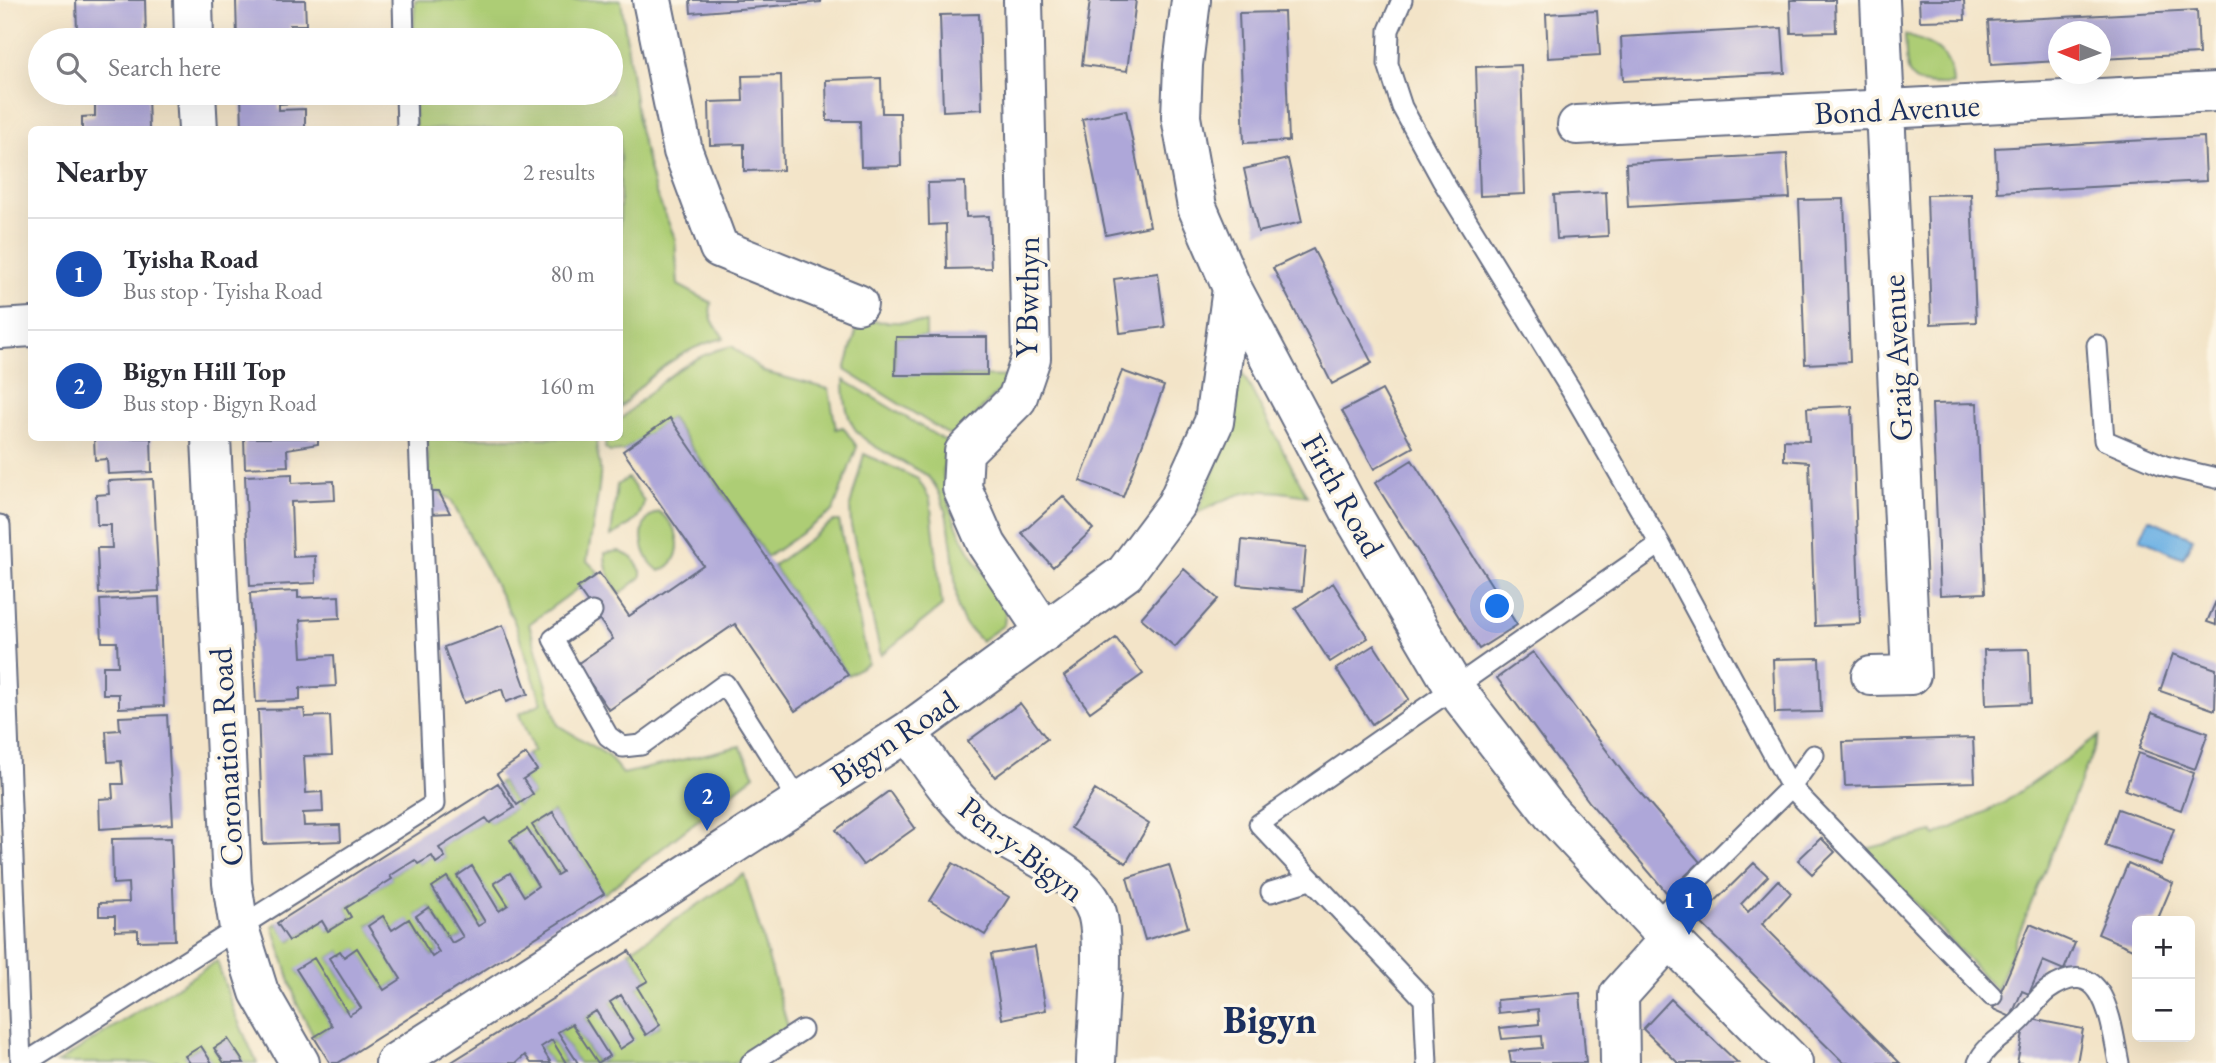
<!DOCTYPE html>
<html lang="en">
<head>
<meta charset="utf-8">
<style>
	body { margin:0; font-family:"EB Garamond",serif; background:#f2f2f3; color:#2b2b33 }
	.controls { position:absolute; right:21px; bottom:21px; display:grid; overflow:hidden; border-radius:10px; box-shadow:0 7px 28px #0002 }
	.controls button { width:63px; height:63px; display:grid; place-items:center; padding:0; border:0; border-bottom:2px solid #e1e1e2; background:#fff; color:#2b2b33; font:35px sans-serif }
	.compass { position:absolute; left:2048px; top:21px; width:63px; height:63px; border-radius:50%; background:#fff; box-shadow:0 7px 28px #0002; rotate:271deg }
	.you { position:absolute; left:1498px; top:607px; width:24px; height:24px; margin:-18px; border:5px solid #fff; border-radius:50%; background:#1a73e8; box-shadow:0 0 0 10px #1a73e833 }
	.badge { display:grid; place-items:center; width:46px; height:46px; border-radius:50%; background:#d93025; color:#fff; font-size:23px; font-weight:700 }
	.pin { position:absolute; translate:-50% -58px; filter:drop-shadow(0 2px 4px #0008) }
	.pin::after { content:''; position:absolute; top:37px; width:24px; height:21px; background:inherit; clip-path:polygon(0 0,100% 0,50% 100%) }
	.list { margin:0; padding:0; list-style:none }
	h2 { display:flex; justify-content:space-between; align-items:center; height:91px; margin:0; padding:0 28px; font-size:30px }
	h2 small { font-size:23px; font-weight:400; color:#7c7c81 }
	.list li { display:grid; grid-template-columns:46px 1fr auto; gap:21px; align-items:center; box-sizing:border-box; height:112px; padding:0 28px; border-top:2px solid #e1e1e2 }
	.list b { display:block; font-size:26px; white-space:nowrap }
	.list p { margin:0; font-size:23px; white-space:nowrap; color:#7c7c81 }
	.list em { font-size:23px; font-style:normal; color:#7c7c81 }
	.icon { flex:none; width:38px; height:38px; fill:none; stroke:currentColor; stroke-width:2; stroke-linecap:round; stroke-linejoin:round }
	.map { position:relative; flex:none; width:2216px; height:1063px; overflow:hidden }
	.search { position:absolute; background:#fff; box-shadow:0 7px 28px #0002; left:28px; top:28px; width:595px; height:77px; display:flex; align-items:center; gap:18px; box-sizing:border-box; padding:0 24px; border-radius:38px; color:#7c7c81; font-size:26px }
	.panel { position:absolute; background:#fff; box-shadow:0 7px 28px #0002; left:28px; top:126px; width:595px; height:315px; border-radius:10px }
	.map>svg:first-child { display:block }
	.green { fill:#adcd75; stroke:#647e6a; stroke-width:2 }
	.water { fill:#6fb2e4; stroke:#4570a1; stroke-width:2 }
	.building { fill:#aea7d9 }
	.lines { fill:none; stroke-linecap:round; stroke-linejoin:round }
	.service-casing { stroke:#676e83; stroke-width:23 }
	.minor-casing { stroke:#676e83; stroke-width:42 }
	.service { stroke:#fff; stroke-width:19 }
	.minor { stroke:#fff; stroke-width:38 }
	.labels { text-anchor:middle; stroke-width:7; stroke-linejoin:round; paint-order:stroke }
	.street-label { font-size:32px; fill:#1b2f5e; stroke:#fcf5e5 }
	.district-label { font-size:38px; font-weight:bold; fill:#1b2f5e; stroke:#fcf5e5 }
</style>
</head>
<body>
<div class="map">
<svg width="2216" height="1063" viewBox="0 0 2216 1063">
	<rect width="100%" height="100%" fill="#fcf5e5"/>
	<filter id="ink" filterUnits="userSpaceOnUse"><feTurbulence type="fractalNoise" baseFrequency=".0143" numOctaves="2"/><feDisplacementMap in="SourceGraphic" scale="14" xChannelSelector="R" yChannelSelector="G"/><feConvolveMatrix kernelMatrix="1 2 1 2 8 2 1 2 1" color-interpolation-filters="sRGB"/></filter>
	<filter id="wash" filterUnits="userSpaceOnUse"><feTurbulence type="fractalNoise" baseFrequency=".00686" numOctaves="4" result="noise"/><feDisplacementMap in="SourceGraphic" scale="28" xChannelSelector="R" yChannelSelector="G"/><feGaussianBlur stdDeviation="1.57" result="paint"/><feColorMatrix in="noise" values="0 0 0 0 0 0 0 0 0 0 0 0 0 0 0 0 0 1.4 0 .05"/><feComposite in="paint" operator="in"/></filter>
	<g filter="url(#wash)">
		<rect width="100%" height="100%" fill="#f3e4c8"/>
		<path class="green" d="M415 0H621L639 129 655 191 675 238 678 285 712 303C706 316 717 328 724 338 680 348 649 375 620 408V130L415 129 414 93H611V40H413Z
			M1905 35C1933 43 1952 53 1953 85 1905 86 1907 80 1905 35Z
			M859 321 926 323V337H896L895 374 1012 377 954 438 845 370Z
			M732 346 764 372 829 389 836 429 843 427 857 447 833 511 767 557 671 418 623 451 610 452 605 448 606 438H620V420C654 388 685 356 732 346Z
			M1242 372 1307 496C1254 487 1245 489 1197 513L1228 435Z
			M844 380 947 442C946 454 942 468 944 480 949 528 981 569 1006 608L1004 625 981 641 964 623 958 609C953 575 954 503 929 478 924 472 913 468 906 464 862 439 844 435 844 380Z
			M427 438H597C594 450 602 463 600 476 598 504 591 533 587 561L599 573 529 624 558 725 607 755 623 774 740 746 755 775 604 894 553 812 532 825 562 872 557 875 527 830 510 841 538 886 524 896 510 874 508 905 499 911 472 867 457 876 485 922 478 926 448 877 432 887 463 937 452 943 430 907 417 915 439 952 432 957 409 920 392 930 383 916 368 925 401 979 384 990 357 949 344 957 340 951 329 958 361 1008 349 1015 314 959 297 970 332 1026 314 1037 297 1004 273 926 277 923 290 941 322 921 329 931 351 917 346 908 391 879 390 876 415 860 419 864 432 856 437 862 445 857 439 848 486 818 490 823 513 809 498 783 501 781 517 805 533 795 523 779 536 770 526 754 534 751 519 714 542 703 514 621 451 500 439 492H429Z
			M864 454 918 479 930 499 942 606 881 655 851 526 850 506Z
			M628 478 644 501C641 521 627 527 611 536L617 485Z
			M659 512C680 526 688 559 660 571 640 560 633 519 659 512Z
			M834 521H839L868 663 848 675 773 566Z
			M619 551 633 558 641 571V577L620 594C611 581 605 570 605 553Z
			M2099 736 1996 990 1866 849 1933 832 1935 836 2002 804Z
			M744 874 788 1027 735 1063H598L609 1056 585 1018 596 1011 634 1040 610 1002 621 995 646 1034 660 1026 637 987 648 980 629 951Z
			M217 961 234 1012 257 1063H244L228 1039 214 1048 224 1063H212L201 1046 185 1056 190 1063H179L176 1060 171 1063H57Z
			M572 1024 597 1063H578L558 1032Z
			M552 1040 566 1063H551L541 1047Z"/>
		<path class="water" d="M2149 519 2193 538 2183 558 2140 539Z"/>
		<g id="blocks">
			<path class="building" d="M76 0H145L146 40H93V31L77 32Z
				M236 0H305L306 25H290V38L237 40Z
				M690 0H821V2L691 13Z
				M1090 0H1136L1127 71 1082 65Z
				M1790 0H1835L1836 32 1791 33Z
				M1919 0H1964L1965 20 1920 21Z
				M2197 10 2199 54 2101 59V32H2058V61L1991 65 1988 21Z
				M1597 11 1600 55 1548 58 1546 14Z
				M1284 12 1289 141 1244 143 1239 13Z
				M979 14 982 109 943 111 940 15Z
				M1782 28 1785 73 1623 81 1621 37Z
				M1521 65 1525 194 1480 196 1476 67Z
				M781 75 783 170 744 171V144L710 145 709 102 743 101 742 76Z
				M881 78 882 113H900L901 166 861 167 860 121H827L826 80Z
				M80 93H148L149 130H82V117L95 116V96H80Z
				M241 93H295V103L279 104V110L305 109V130H242Z
				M1126 110 1150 226 1106 235 1082 119Z
				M2204 137 2206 181 1997 192 1995 148Z
				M1787 154 1790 198 1628 207 1626 163Z
				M1288 159 1302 222 1258 232 1244 169Z
				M965 182 966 217 989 216 991 268 947 269 946 224 929 225 928 183Z
				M1606 192 1608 236 1557 239 1554 195Z
				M1971 194 1976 322 1931 324 1927 195Z
				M1844 199 1850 362 1805 364 1799 200Z
				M1313 249 1372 363 1332 384 1273 268Z
				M1158 273 1165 327 1120 333 1114 279Z
				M896 337H987V375H895Z
				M1122 371 1164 386 1123 497 1080 481Z
				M1382 390 1413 447 1374 469 1342 411Z
				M1977 403 1985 593 1940 595 1932 404Z
				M1852 406 1860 624 1815 626 1809 462 1784 460V440L1809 441 1807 408Z
				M670 418 848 675 795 711 735 624 609 710 577 664 613 639 577 588 599 573 629 616 703 565 623 451Z
				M94 438H151L152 472 108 474 107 459 95 460Z
				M244 438H318V444L287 449 288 466 245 468Z
				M1412 460 1517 625 1479 649 1375 483Z
				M292 474V483L334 481 335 500 291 502 293 557 315 556 316 583 250 586 245 476Z
				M153 479 159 591 99 594 97 548H112L111 533V525H97L96 495 109 494 108 481Z
				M427 492H439L450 513 428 514Z
				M1063 496 1093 529 1053 567 1022 533Z
				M1242 540 1306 547 1302 591 1238 585Z
				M1184 569 1218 599 1175 647 1141 618Z
				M1333 583 1368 638 1330 662 1295 608Z
				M298 591V598L339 596 340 618 300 620 302 657 334 655 336 686 300 688V700L256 702 250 593Z
				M159 597 164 706 119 708V694H103V666H118L117 642H102L100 600Z
				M2216 601V625L2207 622Z
				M503 625 528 694 506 702 502 689 464 703 444 647Z
				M1116 638 1143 674 1090 712 1064 676Z
				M1374 645 1409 699 1372 724 1336 669Z
				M2029 649 2031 703 1986 705 1984 650Z
				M1533 652 1625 775 1700 862 1667 893 1590 803 1497 678Z
				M2173 654 2216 669 2215 710 2160 691Z
				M1819 658 1821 712 1775 713 1773 659Z
				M1020 703 1047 739 995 777 968 741Z
				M304 709 305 717 330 716 332 755 304 756 306 793 322 792 323 812 303 813 304 826 340 825 341 841 263 844 258 710Z
				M2152 713 2208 733 2195 769 2139 749Z
				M167 715 173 824 100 829 99 799 113 798 112 784H123L121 761 108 762 106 731 120 730 119 717Z
				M1973 738 1975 782 1845 786 1843 742Z
				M2138 753 2194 773 2181 810 2125 790Z
				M526 754 537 770 523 779 533 794 517 805 497 774Z
				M498 783 514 808 490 823 486 818 439 848 445 857 436 863 432 856 418 864 415 860 390 876 392 879 346 908 351 917 328 931 322 921 289 941 277 923Z
				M1095 790 1149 824 1126 863 1071 828Z
				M889 791 915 828 863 865 836 830Z
				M2118 809 2174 829 2161 865 2105 846Z
				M553 812 604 894 338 1063H330L314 1037 332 1026 296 969 314 958 349 1015 361 1008 329 958 340 951 344 957 357 948 384 990 401 979 368 926 383 916 392 930 409 919 432 957 439 952 416 916 429 907 452 943 463 937 432 887 447 877 478 926 485 922 457 876 472 866 499 911 508 905 494 883 510 873 524 896 538 886 510 840 527 829 557 875 562 872 532 825Z
				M171 838 175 940 138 941V930L115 931V916H99V903L129 902 128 883 113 884 112 839Z
				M1821 838 1835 852 1812 874 1798 860Z
				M953 863 1009 897 985 935 930 901Z
				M1754 863 1768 876 1741 904 1748 912 1778 880 1791 893 1762 924 1900 1063H1844L1697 919Z
				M2128 863 2173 883 2157 921H2137V951L2098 934Z
				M1169 865 1188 927 1145 940 1127 878Z
				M2030 924 2075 943 2064 970 2043 961 2029 994 2022 991 2011 1017 1993 1009Z
				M1035 947 1046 1010 1002 1019 991 954Z
				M629 951 648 981 637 987 660 1025 646 1035 621 995 610 1002 634 1040 620 1049 596 1011 585 1018 609 1056 598 1063 572 1024 558 1032 578 1063H566L552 1040 541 1047 551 1063H531L525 1055 516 1063H450Z
				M1580 993 1586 1063H1511L1509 1051 1542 1048 1541 1036 1502 1039 1500 1028 1539 1024 1538 1009 1498 1013 1497 1000Z
				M1671 999 1716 1042 1738 1063H1678L1643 1029Z
				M2026 1018 2083 1029 2077 1063H2017Z
				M228 1039 244 1063H224L214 1048Z
				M201 1046 212 1063H190L185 1056Z"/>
		</g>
	</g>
	<g filter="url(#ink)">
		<use href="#blocks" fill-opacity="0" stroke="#676e83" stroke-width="2"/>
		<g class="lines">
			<defs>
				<path id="service" d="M403 0 404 40
					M1402 0 1389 30 1388 64 1402 107 1442 180 1571 390 1660 544 1791 787 1992 996
					M406 93 407 130
					M2097 345 2104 440 2165 466 2216 478
					M0 525 21 1063
					M592 612 553 639 608 736 623 747 641 745 725 684 799 801
					M1271 892 1310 880
					M1654 923 1791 787 1814 755
					M25 1063 434 804 419 438
					M751 1063 802 1030
					M1427 1063 1424 999 1259 824 1660 544
					M1978 1063C1986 1043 2009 1034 2023 1018 2031 1009 2038 997 2048 990 2105 950 2111 1024 2119 1063"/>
				<path id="minor" d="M193 0 194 40
					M652 0 683 151 719 248 858 304
					M1023 0 1031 358 1017 399 964 452 962 488 987 545 1045 632
					M1191 0 1183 65 1181 117 1197 207 1232 288 1349 509 1453 686 1552 814 1654 923 1793 1063
					M196 93 198 130
					M1577 125 2216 92
					M0 329 32 327
					M211 438 232 883 239 928 259 992 300 1063
					M1871 676 1911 675 1880 0
					M907 732C930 763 951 798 981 823 1014 849 1084 871 1097 913 1106 944 1097 1027 1096 1063
					M395 1063 907 732 1125 573 1176 505 1214 422 1232 288
					M1620 1063 1619 995 1669 939"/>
			</defs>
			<use href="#service" class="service-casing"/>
			<use href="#minor" class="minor-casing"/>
			<use href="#service" class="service"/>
			<use href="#minor" class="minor"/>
		</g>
	</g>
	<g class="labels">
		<g class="street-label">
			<text transform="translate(1897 109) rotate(-3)" y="11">Bond Avenue</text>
			<text transform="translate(1027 297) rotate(-89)" y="11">Y Bwthyn</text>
			<text transform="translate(1897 358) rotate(-93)" y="11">Graig Avenue</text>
			<text transform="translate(1343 495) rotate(61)" y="11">Firth Road</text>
			<text transform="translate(894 738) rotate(-34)" y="11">Bigyn Road</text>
			<text transform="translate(226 757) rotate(-93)" y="11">Coronation Road</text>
			<text transform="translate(1022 849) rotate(38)" y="11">Pen-y-Bigyn</text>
		</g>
		<g class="district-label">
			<text x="1270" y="1033">Bigyn</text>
		</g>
	</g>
</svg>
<div class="controls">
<button>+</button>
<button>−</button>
</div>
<svg class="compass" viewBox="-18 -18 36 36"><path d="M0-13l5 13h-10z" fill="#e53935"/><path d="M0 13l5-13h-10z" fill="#7c7c81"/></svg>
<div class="you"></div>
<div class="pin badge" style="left:1689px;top:935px;background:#1a4fb4">1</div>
<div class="pin badge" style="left:707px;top:831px;background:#1a4fb4">2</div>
<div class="search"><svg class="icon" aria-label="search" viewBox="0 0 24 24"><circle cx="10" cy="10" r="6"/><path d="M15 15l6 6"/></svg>Search here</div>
<section class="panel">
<h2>Nearby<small>2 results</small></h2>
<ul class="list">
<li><span class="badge" style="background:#1a4fb4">1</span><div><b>Tyisha Road</b><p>Bus stop · Tyisha Road</p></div><em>80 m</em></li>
<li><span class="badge" style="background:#1a4fb4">2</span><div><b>Bigyn Hill Top</b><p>Bus stop · Bigyn Road</p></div><em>160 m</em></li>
</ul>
</section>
</div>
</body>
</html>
